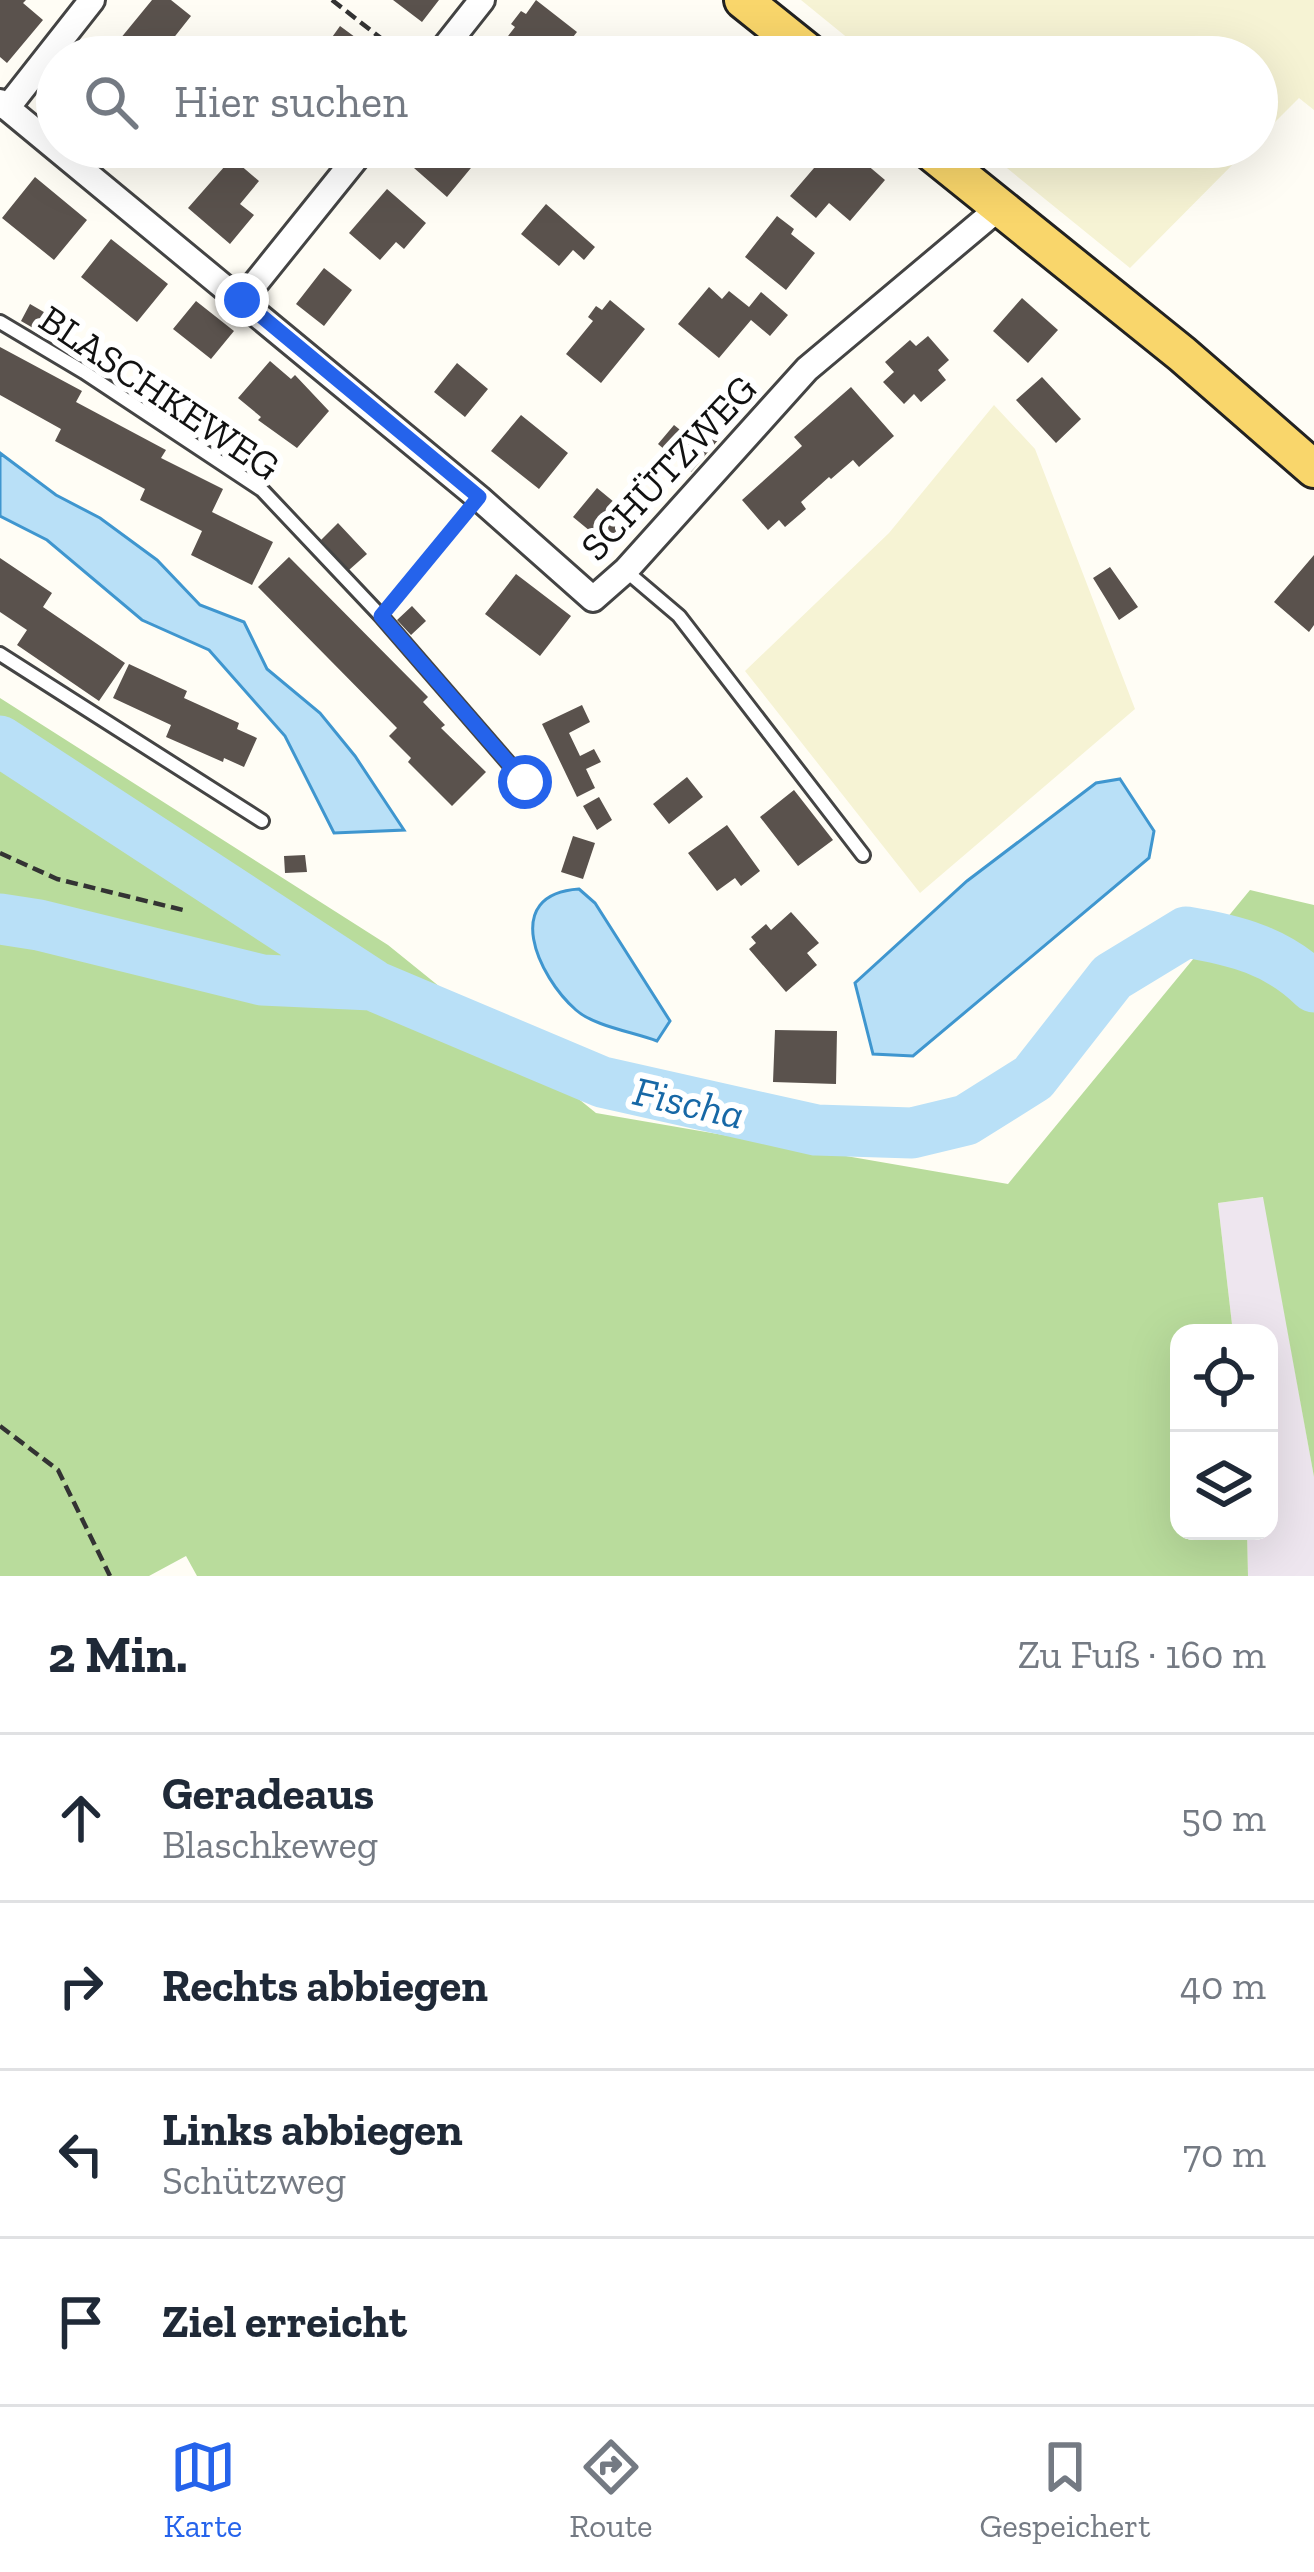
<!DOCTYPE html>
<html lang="de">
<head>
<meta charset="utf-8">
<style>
	body { margin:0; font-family:"Zilla Slab",serif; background:#f6f6f7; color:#1f2937 }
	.controls { position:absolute; right:36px; bottom:36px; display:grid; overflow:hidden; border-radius:24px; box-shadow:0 12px 48px #0002 }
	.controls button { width:108px; height:108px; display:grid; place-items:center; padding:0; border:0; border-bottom:3px solid #e0e1e3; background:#fff; color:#1f2937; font:60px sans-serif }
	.stop { position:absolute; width:36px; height:36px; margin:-27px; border:9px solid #2563eb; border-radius:50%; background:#fff }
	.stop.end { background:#2563eb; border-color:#fff; box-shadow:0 3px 12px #0008 }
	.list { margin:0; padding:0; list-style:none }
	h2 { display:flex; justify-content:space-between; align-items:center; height:156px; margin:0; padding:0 48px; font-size:51px }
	h2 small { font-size:39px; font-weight:400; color:#747a83 }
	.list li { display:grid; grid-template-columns:78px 1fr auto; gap:36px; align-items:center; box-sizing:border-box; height:168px; padding:0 48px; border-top:3px solid #e0e1e3 }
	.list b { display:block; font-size:45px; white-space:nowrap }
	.list p { margin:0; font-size:39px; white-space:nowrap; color:#747a83 }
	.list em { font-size:39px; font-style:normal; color:#747a83 }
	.icon { flex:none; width:66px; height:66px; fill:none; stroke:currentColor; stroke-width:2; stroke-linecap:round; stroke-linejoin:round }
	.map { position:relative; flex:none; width:1314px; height:1576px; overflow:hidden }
	.search { position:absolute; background:#fff; box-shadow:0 12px 48px #0002; left:36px; right:36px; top:36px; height:132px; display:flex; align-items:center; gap:30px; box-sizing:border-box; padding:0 42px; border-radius:66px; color:#747a83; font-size:45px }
	.sheet { height:828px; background:#fff }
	nav { display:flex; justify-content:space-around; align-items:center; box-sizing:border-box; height:168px; border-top:3px solid #e0e1e3; background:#fff; font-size:33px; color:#747a83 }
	nav a { display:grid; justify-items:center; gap:6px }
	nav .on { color:#2563eb }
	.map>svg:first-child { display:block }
	.industrial { fill:#eee6ef }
	.farmland { fill:#f6f3d4 }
	.forest { fill:#b9dc9c }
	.water { fill:#b9e0f7; stroke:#3f96cf; stroke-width:3 }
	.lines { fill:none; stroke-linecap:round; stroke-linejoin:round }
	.river { stroke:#b9e0f7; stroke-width:51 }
	.building { fill:#5a524d }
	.lane-casing { stroke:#444; stroke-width:18 }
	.street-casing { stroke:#444; stroke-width:30 }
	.primary-casing { stroke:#222; stroke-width:42 }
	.path { stroke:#333; stroke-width:4.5; stroke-dasharray:12 6; stroke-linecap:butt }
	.lane { stroke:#fff; stroke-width:12 }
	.street { stroke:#fff; stroke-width:24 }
	.primary { stroke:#f9d66b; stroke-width:36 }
	.route { stroke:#2563eb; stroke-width:15 }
	.labels { text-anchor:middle; stroke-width:12; stroke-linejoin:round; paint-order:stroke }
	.street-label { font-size:39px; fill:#111; stroke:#fff }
	.water-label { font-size:42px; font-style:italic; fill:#1768a6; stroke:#fff }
</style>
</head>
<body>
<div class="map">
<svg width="1314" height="1576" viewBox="0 0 1314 1576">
	<rect width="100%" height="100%" fill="#fffdf5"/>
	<path class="industrial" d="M1264 1197 1314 1477V1576H1248L1247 1531H1269V1333H1233L1218 1203Z"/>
	<path class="farmland" d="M801 0H1314V110L1299 98 1257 140V57H871Z
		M981 147H1250L1130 268Z
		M994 405 1035 449 1135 709 920 893 745 671 889 533Z"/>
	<path class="forest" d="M0 698 388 945 596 1113 1008 1184 1250 890 1314 905V1477L1263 1197 1218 1203 1233 1333H1179V1531H1247L1248 1576H197L186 1556 149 1576H0Z"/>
	<path class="water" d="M0 453 56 495 100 518 157 560 200 605 244 622 267 669 320 713 355 756 404 830 334 833 285 736 209 650 142 620 47 540 0 516Z
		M1120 779 1154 831 1149 858 913 1056 873 1054 855 983 967 881 1096 783Z
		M579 889 595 903 670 1021 657 1041C633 1032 594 1026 576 1010 538 977 500 894 579 889Z"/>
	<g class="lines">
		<path class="river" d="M0 741 372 984
			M0 919 39 925 262 980 372 985 602 1082 816 1130 912 1133 966 1120 1033 1078 1112 977 1186 932C1235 940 1278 951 1314 987"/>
	</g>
	<path class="building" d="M0 0H26L23 3 43 20 7 63 0 57Z
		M152 0H171L191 16 172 40 183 48 176 57H142L120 39Z
		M393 0H439L422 22Z
		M536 0 577 32 557 57H517L501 45 515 27 511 24 521 11 526 14Z
		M340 26 382 57H318Z
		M432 147H468L480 157 447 197 414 168Z
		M832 147H846L885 180 850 221 829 203 816 218 790 196Z
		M232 158 259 181 240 204 254 215 230 244 188 208Z
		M35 177 87 220 54 260 2 218Z
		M387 189 426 223 404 249 396 242 380 260 349 233Z
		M546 204 595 247 584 260 573 250 559 266 521 234Z
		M777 216 794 229 791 234 815 253 786 290 745 257Z
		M111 239 168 284 137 322 81 277Z
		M324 268 352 290 324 326 296 304Z
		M709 287 722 299 729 291 749 307 761 292 788 315 770 336 751 320 719 358 678 324Z
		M1022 298 1058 330 1028 363 993 331Z
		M610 300 645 329 601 383 566 354 593 321 588 317 596 306 602 310Z
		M196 301 234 331 211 359 173 329Z
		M30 304 49 315 40 332 21 321Z
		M928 336 949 360 938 370 946 380 921 402 914 394 904 404 883 382 894 372 885 362 910 340 916 346Z
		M0 347 82 391 76 402 166 450 161 458 223 489 212 512 273 542 252 585 191 555 202 531 140 500 145 489 55 441 61 429 0 395Z
		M270 361 291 379 295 375 329 411 297 448 258 420 261 417 238 398Z
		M457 363 488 389 465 417 434 392Z
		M1042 377 1081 419 1056 443 1016 400Z
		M851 387 894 436 859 467 853 460 831 479 829 477 801 502 806 509 785 527 779 520 768 530 742 500 802 446 794 437Z
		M521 415 568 453 539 489 491 451Z
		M710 421 724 433 691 472 658 444 674 425 694 441Z
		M597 488 631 516 607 545 573 517Z
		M338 523 367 554 349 570 321 540Z
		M1314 555V625L1309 632 1274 602Z
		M289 557 428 697 423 702 445 725 441 728 486 772 452 806 408 762 411 758 389 736 397 728 258 587Z
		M0 558 52 593 43 607 125 663 99 701 17 645 27 630 0 612Z
		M1110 567 1138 607 1119 620 1093 578Z
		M516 574 571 616 540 656 485 614Z
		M412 606 426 621 411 635 397 620Z
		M129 664 187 691 184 698 239 723 237 729 257 738 244 767 224 758 223 762 166 737 171 725 113 698Z
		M582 705 590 722 569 733 580 756 594 749 601 762 586 769 595 788 577 797 542 724Z
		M687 777 703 797 669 824 653 804Z
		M794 790 833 840 798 866 760 817Z
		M599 797 612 820 597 830 583 806Z
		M727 825 760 871 741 886 735 878 717 891 688 853Z
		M573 836 595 843 583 879 561 872Z
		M305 855 307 872 285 873 284 856Z
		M791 912 819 943 807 953 817 965 786 992 749 949 756 943 751 937 766 924 771 930Z
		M775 1030 837 1031 836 1084 773 1082Z"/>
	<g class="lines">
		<defs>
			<path id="lane" d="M0 322 84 372 262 490 381 616 525 782
				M626 571 679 616 863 855
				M0 654 262 821"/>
			<path id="street" d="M437 57 482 0
				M0 102 479 498 593 599 626 570 807 369 1000 207
				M7 108 92 0
				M242 300 365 147"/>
			<path id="primary" d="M743 0 814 57
				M925 147 1182 354 1314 469"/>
		</defs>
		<use href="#lane" class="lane-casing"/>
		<use href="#street" class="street-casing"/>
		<use href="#primary" class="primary-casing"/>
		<path class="path" d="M332 0 405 57
			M392 603 462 519
			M0 853 57 879 187 911
			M0 1426 58 1470 110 1576"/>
		<use href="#lane" class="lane"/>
		<use href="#street" class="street"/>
		<use href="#primary" class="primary"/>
	</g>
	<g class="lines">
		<path class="route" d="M242 300 479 497 381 616 525 782"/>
	</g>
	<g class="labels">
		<g class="street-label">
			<text transform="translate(160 392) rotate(34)" y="14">BLASCHKEWEG</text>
			<text transform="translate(668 467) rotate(-47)" y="14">SCHÜTZWEG</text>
		</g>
		<g class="water-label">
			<text transform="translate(689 1102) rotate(13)" y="15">Fischa</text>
		</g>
	</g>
</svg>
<div class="controls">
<button><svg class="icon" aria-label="locate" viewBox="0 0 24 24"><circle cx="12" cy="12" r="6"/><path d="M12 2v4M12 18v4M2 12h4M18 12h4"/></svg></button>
<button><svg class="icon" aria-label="layers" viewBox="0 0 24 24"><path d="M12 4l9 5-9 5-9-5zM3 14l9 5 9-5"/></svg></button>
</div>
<div class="stop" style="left:525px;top:782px"></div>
<div class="stop end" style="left:242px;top:300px"></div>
<div class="search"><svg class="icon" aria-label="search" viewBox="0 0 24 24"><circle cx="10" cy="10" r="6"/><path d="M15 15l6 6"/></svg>Hier suchen</div>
</div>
<section class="sheet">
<h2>2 Min.<small>Zu Fuß · 160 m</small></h2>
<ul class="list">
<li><svg class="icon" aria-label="ahead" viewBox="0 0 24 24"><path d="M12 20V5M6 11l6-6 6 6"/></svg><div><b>Geradeaus</b><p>Blaschkeweg</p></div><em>50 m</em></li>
<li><svg class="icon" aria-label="right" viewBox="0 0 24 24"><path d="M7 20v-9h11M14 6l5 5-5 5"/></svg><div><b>Rechts abbiegen</b></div><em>40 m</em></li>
<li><svg class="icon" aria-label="left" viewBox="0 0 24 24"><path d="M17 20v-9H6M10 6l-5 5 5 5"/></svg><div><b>Links abbiegen</b><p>Schützweg</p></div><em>70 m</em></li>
<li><svg class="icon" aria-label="arrive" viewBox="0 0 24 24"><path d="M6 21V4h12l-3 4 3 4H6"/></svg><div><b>Ziel erreicht</b></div></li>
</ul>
</section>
<nav>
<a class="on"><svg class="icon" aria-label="map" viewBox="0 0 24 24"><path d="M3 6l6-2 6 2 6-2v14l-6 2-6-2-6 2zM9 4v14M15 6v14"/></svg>Karte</a>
<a><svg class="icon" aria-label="directions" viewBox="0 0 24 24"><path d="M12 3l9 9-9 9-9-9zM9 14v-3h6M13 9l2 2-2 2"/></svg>Route</a>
<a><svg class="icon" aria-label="saved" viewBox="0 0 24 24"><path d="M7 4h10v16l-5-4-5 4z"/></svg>Gespeichert</a>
</nav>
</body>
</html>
